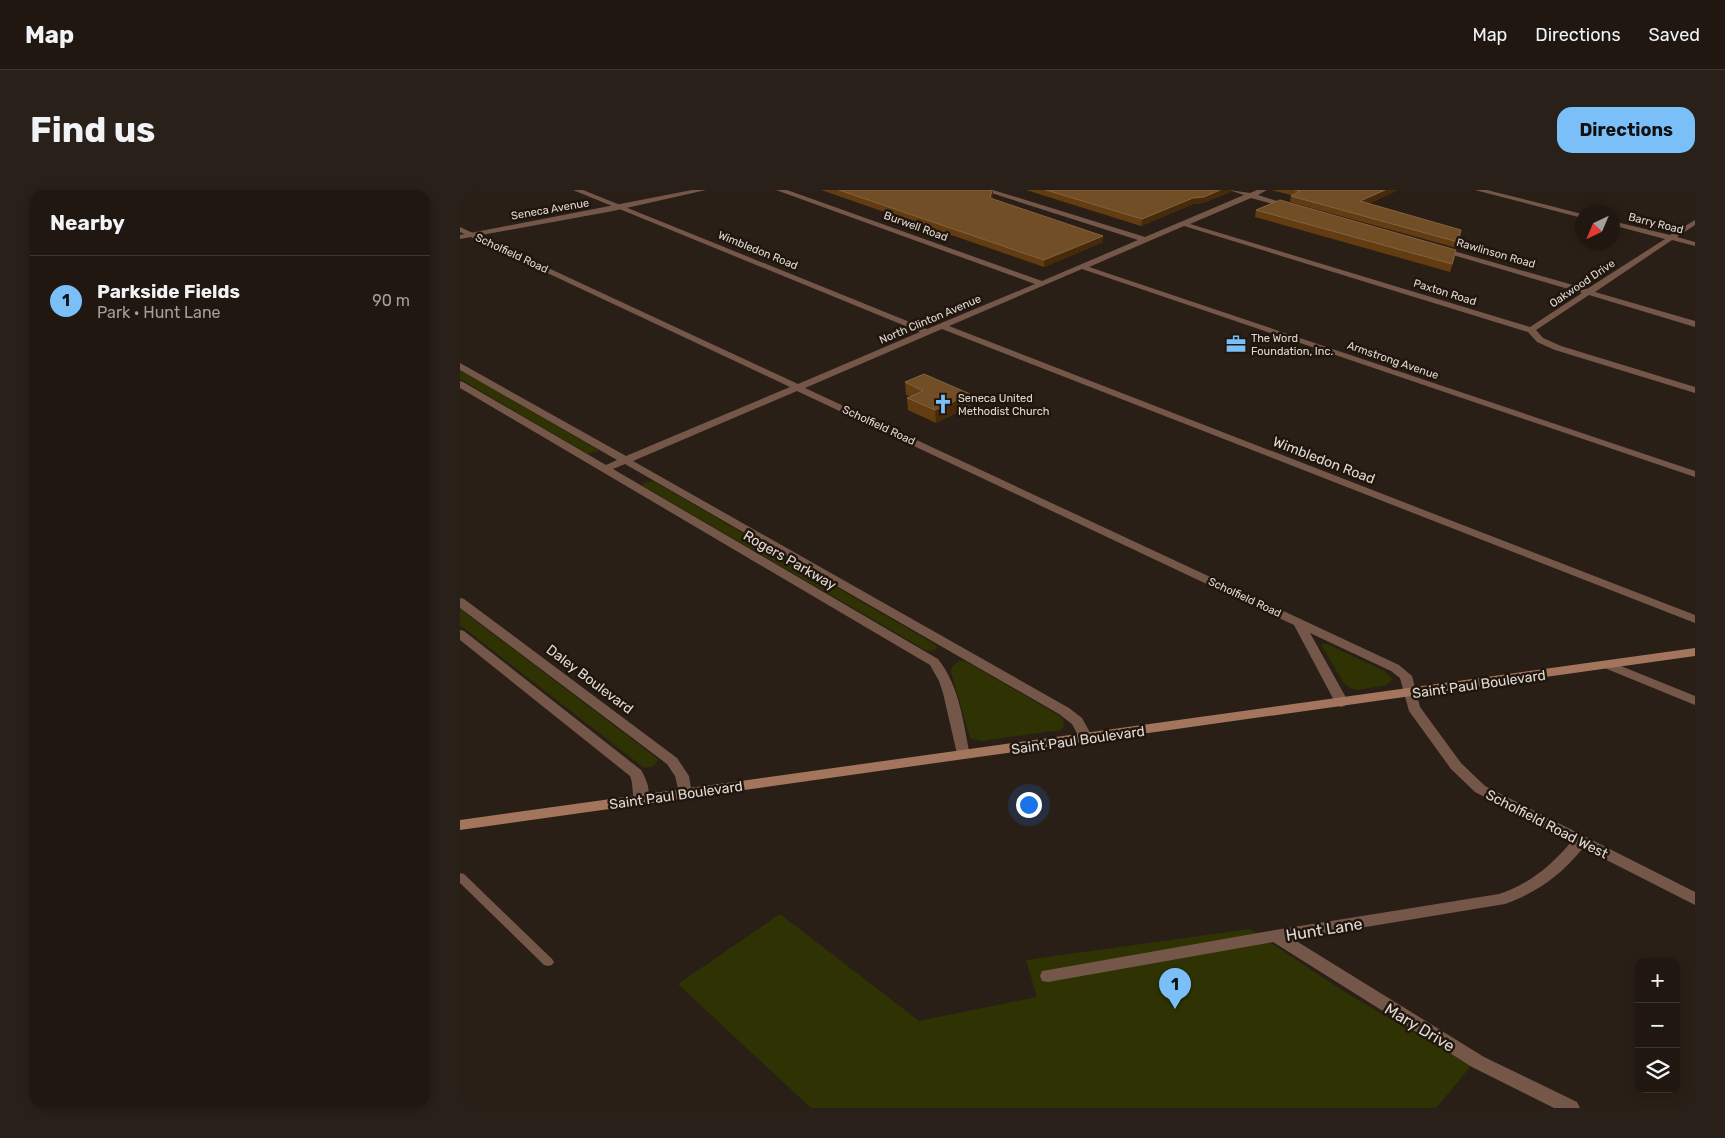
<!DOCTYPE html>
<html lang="en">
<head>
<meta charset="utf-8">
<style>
	body { margin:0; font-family:Rubik,sans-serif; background:#282019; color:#f1f3f6 }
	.controls { position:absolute; right:15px; bottom:15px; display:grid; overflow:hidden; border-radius:10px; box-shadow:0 2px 12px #0003 }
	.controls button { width:45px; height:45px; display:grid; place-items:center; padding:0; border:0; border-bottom:1px solid #3d3630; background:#201710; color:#f1f3f6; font:25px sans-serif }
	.compass { position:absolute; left:1115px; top:15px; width:45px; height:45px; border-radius:50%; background:#201710; box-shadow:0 2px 12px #0003; rotate:224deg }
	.you { position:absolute; left:568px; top:614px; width:18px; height:18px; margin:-12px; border:4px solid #fff; border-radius:50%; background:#1a73e8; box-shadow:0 0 0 8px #1a73e833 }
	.badge { display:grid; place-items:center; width:32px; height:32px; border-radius:50%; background:#7abff8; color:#111; font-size:16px; font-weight:700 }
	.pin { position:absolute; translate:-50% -41px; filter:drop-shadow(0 1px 2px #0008) }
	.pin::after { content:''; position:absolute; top:26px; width:18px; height:15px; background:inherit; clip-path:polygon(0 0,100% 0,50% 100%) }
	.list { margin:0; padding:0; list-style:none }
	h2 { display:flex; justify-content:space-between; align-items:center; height:65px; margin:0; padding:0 20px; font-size:21px }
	h2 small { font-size:16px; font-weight:400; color:#a29f9f }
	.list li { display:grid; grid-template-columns:32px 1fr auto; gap:15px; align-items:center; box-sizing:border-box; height:90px; padding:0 20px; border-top:1px solid #3d3630 }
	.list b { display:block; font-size:19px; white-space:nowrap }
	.list p { margin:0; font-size:16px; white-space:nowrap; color:#a29f9f }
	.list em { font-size:16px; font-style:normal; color:#a29f9f }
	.icon { flex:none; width:28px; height:28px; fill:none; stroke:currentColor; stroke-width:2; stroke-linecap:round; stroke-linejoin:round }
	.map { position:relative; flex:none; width:1235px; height:918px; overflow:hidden; border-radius:15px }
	header { display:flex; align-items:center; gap:30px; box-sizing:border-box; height:70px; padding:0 25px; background:#201710; border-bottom:1px solid #3d3630 }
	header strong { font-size:24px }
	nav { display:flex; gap:28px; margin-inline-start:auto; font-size:18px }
	.intro { display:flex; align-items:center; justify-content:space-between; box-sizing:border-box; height:120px; padding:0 30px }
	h1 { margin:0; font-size:35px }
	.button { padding:12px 22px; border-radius:15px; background:#7abff8; color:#111; font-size:18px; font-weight:700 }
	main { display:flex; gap:30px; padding:0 30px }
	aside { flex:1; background:#201710; border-radius:15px; box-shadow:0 2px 12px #0003 }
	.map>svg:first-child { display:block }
	.green { fill:#2f3303 }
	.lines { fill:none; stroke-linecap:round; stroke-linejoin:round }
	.service { fill:#755749; fill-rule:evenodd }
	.minor { fill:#755749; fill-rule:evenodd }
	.tertiary { fill:#755749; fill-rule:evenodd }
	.secondary { fill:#a4755d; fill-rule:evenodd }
	.wall { fill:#633d11 }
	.shaded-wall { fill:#472a0a }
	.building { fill:#714e26; stroke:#826341 }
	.labels { text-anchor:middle; stroke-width:5; stroke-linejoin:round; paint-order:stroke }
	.far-street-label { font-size:11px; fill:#e0d9d3; stroke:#20160d }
	.far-poi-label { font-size:11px; fill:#e0d9d3; stroke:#20160d; text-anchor:start }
	.street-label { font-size:14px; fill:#e0d9d3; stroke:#20160d }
	.near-street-label { font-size:16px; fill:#e0d9d3; stroke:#20160d }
</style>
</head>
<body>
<header>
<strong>Map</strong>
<nav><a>Map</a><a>Directions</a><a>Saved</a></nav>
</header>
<div class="intro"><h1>Find us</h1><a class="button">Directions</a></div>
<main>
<aside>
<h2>Nearby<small></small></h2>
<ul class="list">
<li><span class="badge">1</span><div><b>Parkside Fields</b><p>Park · Hunt Lane</p></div><em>90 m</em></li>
</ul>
</aside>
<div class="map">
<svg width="1235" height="918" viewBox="0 0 1235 918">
	<rect width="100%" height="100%" fill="#2a1f16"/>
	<path class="green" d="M0 180 138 260V261L128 264 0 189Z
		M193 291 476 455 477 459 469 461 464 459 183 296 184 293Z
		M0 419 198 569C196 577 189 578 183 577L0 435Z
		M861 454H867L924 481 933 489 926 495 898 500 890 498 883 492Z
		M499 471H505L598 525 603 529 604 537 600 540 521 551 510 548 491 482 492 477Z
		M320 724 459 831 577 807 566 770 790 739 883 801 1011 876 976 918H351L218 794Z"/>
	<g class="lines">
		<path class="service" d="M0 683 4 684 92 769 94 772 92 775 88 776 84 775 0 693Z"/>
		<path class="minor" d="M113 0H123L467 139 575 94 316 0H327L582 91 678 50 522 0H533L685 47 784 5 769 0 790 3 797 0H807L798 5 836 17 832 19 791 8 730 34 1070 137 1122 103 976 60V56L1127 99 1205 49 1152 35V31L1210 45 1235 30V35L1217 47 1235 52V56L1212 50 1135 102 1235 131V137L1129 105 1076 140 1083 148 1101 156 1235 197V203L1095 160 1077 152 1068 142 724 36 629 77 1235 281V287L622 79 489 136 1235 425V433L482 139 345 198 939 475 952 486 960 517 1001 573 1025 596 1235 702V715L1123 658C1101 685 1078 702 1045 714L833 749 1024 867 1117 912 1120 918H1094L1012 877 813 752 588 792 582 791 580 786 582 781 588 780 815 740 1039 704C1069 694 1091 676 1111 652L1015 602 991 579 949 521 940 488 931 481 850 443 889 513 882 517 877 516 834 435 337 201 173 271 609 518 622 528 633 548 631 551H621L612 534 599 524 165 274 153 279 478 469C500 497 503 532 510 565L508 568H498L483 503 479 491 470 475 0 198V191L3 192 146 275 157 270 0 180V173L166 266 330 197 0 42V37L338 194 460 142Z
			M1015 0H1027L1122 24V28Z
			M0 408 4 409 217 568 229 586 232 604 230 607H220L215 586 207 574 0 418Z
			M0 440 4 441 181 580C187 590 192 603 186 613H176C171 605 174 595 170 586L0 450Z
			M1151 472 1235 506V515L1147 479 1145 476Z"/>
		<path class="tertiary" d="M232 0H246L153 21 0 49V45Z"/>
		<path class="secondary" d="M1235 458V466L0 640V630Z"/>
	</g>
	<path class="wall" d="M361 0H533V5L532 9 643 52 584 77Z
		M566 0H770V2L743 13 733 14 681 36Z
		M811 0H938L908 14 1001 40 1000 47 997 58 830 12 831 5Z
		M796 20 995 67 990 82 795 27Z
		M445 192 511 216 476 233 448 220 447 208 450 206 446 205Z"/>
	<path class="shaded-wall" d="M533 0V5L530 15V8Z
		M760 0H770V2L743 13 733 14 681 36 682 29 733 8Z
		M925 0H938L899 18 900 11Z
		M643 46V52L584 77V70Z
		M510 204 511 216 476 233 475 220Z"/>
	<path class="building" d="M379 0H532L530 8 643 46 584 70Z
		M586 0H760L744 7 733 8 682 29Z
		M835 0H925L900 11 1001 40 998 52 831 6 840 1Z
		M820 10 996 60 992 74 796 20Z
		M464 184 510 204 475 220 447 208 463 201 445 192Z"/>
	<defs>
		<symbol id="office-bare" viewBox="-9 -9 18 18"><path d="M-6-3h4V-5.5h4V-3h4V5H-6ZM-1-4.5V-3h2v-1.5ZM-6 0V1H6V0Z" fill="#7abff8" stroke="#20160d" stroke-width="2.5" paint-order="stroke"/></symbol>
		<symbol id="church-bare" viewBox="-9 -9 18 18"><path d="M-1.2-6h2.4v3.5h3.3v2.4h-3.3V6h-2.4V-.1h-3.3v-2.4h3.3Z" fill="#7abff8" stroke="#20160d" stroke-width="2.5" paint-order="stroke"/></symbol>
	</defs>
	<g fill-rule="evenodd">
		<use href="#office-bare" x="762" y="140" width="28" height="28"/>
		<use href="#church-bare" x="469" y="200" width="28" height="28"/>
	</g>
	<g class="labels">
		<g class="far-street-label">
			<text transform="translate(90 19) rotate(-10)" y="4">Seneca Avenue</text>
			<text transform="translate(1196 33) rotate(14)" y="4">Barry Road</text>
			<text transform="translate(456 36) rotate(20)" y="4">Burwell Road</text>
			<text transform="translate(298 60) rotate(22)" y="4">Wimbledon Road</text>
			<text transform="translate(52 63) rotate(25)" y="4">Scholfield Road</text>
			<text transform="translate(1036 63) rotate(16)" y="4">Rawlinson Road</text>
			<text transform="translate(1122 93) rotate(-34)" y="4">Oakwood Drive</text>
			<text transform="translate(985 102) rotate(17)" y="4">Paxton Road</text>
			<text transform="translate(470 129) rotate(-23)" y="4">North Clinton Avenue</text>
			<text transform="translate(933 170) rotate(19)" y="4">Armstrong Avenue</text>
			<text transform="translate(419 235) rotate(25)" y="4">Scholfield Road</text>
			<text transform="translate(785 407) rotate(25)" y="4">Scholfield Road</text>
		</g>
		<g class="far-poi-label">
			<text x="791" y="152">The Word<tspan x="791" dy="13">Foundation, Inc.</tspan></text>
			<text x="498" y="212">Seneca United<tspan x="498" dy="13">Methodist Church</tspan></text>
		</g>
		<g class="street-label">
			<text transform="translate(864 270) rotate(21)" y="5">Wimbledon Road</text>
			<text transform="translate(330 370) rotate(30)" y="5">Rogers Parkway</text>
			<text transform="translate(130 489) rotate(37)" y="5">Daley Boulevard</text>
			<text transform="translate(1019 494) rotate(-8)" y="5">Saint Paul Boulevard</text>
			<text transform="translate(618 550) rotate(-8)" y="5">Saint Paul Boulevard</text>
			<text transform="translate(216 605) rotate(-8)" y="5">Saint Paul Boulevard</text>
			<text transform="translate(1087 634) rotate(27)" y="5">Scholfield Road West</text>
		</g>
		<g class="near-street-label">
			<text transform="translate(864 739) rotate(-9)" y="6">Hunt Lane</text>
			<text transform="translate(960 837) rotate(31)" y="6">Mary Drive</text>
		</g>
	</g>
</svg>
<div class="controls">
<button>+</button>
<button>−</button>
<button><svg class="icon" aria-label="layers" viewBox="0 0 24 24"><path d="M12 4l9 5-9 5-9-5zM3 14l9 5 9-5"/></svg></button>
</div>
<svg class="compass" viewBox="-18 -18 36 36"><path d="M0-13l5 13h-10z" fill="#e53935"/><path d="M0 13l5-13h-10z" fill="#a29f9f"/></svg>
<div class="you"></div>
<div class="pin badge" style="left:715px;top:819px">1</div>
</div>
</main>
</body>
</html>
